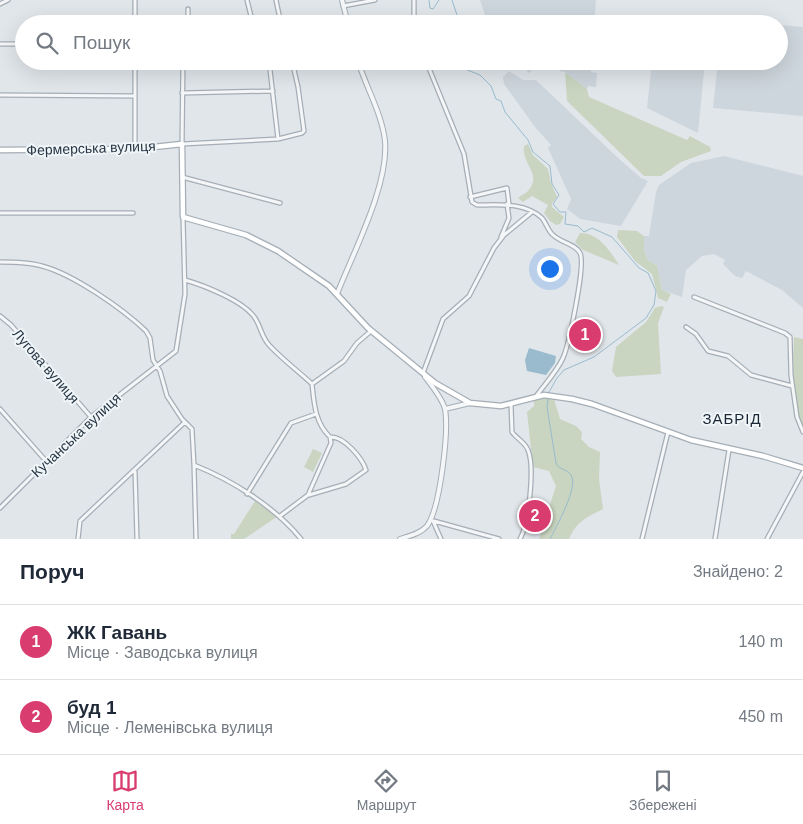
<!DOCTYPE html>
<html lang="uk">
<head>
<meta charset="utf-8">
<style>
	body { margin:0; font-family:Arial,sans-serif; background:#f6f6f7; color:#1f2937 }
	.you { position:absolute; left:549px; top:268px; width:18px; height:18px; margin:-12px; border:4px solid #fff; border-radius:50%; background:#1a73e8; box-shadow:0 0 0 8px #1a73e833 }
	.badge { display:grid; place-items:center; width:32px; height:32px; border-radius:50%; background:#d93c6e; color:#fff; font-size:16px; font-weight:700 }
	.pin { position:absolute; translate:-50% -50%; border:2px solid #fff; box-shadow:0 1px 5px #0006 }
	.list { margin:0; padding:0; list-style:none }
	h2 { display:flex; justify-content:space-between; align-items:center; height:65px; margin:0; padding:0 20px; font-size:21px }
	h2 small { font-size:16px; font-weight:400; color:#747a83 }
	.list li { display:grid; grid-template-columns:32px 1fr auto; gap:15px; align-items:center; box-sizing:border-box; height:75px; padding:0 20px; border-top:1px solid #e0e1e3 }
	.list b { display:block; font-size:19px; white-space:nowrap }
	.list p { margin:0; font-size:16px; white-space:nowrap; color:#747a83 }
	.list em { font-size:16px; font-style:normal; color:#747a83 }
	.icon { flex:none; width:28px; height:28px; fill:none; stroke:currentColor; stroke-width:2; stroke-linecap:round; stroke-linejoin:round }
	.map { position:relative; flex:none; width:803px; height:539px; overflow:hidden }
	.search { position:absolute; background:#fff; box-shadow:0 5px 20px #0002; left:15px; right:15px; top:15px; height:55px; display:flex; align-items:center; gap:12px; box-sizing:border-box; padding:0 18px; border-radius:28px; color:#747a83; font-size:19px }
	.sheet { height:215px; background:#fff }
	nav { display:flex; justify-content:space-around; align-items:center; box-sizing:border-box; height:70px; border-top:1px solid #e0e1e3; background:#fff; font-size:14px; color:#747a83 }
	nav a { display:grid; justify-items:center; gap:2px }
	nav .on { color:#d93c6e }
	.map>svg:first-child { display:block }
	.built { fill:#ced6dd }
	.green { fill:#c9d5c1 }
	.water { fill:#99bbcd }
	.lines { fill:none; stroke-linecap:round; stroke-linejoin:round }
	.stream { stroke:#99bbcd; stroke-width:1 }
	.minor-casing { stroke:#a5aeb6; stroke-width:5.5 }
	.tertiary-casing { stroke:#a5aeb6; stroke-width:6 }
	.secondary-casing { stroke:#a5aeb6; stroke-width:7 }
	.minor { stroke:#f4f6f8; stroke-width:3 }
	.tertiary { stroke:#f4f6f8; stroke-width:4 }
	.secondary { stroke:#fff; stroke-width:4.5 }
	.labels { text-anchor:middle; stroke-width:4; stroke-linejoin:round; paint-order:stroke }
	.street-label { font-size:14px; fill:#273644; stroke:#f0f5f8 }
	.neighbourhood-label { font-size:15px; letter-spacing:1px; fill:#1a2734; stroke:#f0f5f8 }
</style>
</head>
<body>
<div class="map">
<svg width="803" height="539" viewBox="0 0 803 539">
	<rect width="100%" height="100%" fill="#e1e6eb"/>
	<path class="built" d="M480 0H596L594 24H488Z
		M657 15 709 20 708 24H656Z
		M722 20 768 24H721Z
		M779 25 803 27V116L713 108 718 61H779Z
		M517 61H543L529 73Z
		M552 61H591V72L597 73 596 87 588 86 587 89 565 72 560 71V68Z
		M652 61H705L698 133 647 108Z
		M509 71 523 80H536L617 157 641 178 648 181 621 226 580 219 567 209 571 199 548 148 551 145 535 127 504 84 503 77Z
		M724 156 803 176V308L782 290 746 271 742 278 735 276 723 264 725 260 714 254 702 256 686 270 682 297 662 290 657 265 648 261 644 250V236H649L656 192 659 185 691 163Z"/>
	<path class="green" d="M565 72 587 89 589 97 687 140 690 136 710 147 711 151 681 162 661 176H644L567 101Z
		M528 144 533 155 548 169 551 183 557 197 552 203V207L564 217 560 224 556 225 550 221 544 213 548 205 532 196 523 202 518 198C521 195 525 194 528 191 543 174 521 164 524 146Z
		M618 230 637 231 644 236V250L648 261 657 265 662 290 671 294 667 302 658 298 652 274 635 261 617 237Z
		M580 233C599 233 610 251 619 265L583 250 575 242Z
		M661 306 664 307 658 323 661 374 616 377 612 371 616 347 646 322 655 308Z
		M794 337 803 339V428C791 400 793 367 794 337Z
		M540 397 554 399 560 419 576 426 582 432 581 439 589 447 600 452 599 479 603 509C587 517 576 522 569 539H539L556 486 549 471 533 467 527 412 534 406V399Z
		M313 449 322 453 313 472 304 467Z
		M255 501 278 516 244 539H231V534H234Z"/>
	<path class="water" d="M529 348 556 356 555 363 546 375 527 371 525 360Z"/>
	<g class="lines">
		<path class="stream" d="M429 0 430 8 433 9 439 0
			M452 0 458 18 452 24
			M462 61 465 69 480 75 491 86 496 99 501 101 505 112 528 140 533 152 550 166 552 184 559 195 553 204 560 212H566L565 224 578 226 584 232 592 228 612 237 639 268 648 273 656 291 654 305 646 318 594 357 564 370 557 378 549 392 547 407 556 463C559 470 567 469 571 475 579 487 556 527 550 539"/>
		<defs>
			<path id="minor" d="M247 0 253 24
				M276 0 281 24
				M0 4 8 0
				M343 6 375 0
				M135 24V0
				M188 24V9
				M414 24V0
				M0 44H24
				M183 61 182 144 278 139 302 133 304 131 298 87 292 61
				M269 61 278 139
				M426 61 464 154 472 202 477 205C499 205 525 202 542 218 546 223 548 230 552 234 560 243 575 243 580 253 586 264 569 344 563 358 557 371 546 383 537 395
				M182 93 273 91
				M0 95 135 96
				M135 149V61
				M182 177 280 203
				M470 197 507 188 509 204
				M0 213H133
				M501 237 509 218 507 204
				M0 262C14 262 28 262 42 266 73 274 123 309 146 331L150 338 153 360 160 371 167 396 182 419 192 429 194 465C232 480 275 507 301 539
				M185 280C203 285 244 301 255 318 261 327 261 336 269 345 282 359 298 371 312 384
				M694 297 785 333 790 337 791 375 797 417 803 432
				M0 316 11 325 91 417
				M686 327 696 334 708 351 728 356 751 375 792 386
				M423 373 443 319 469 296 494 248 504 235 532 212
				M312 384 344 361 357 343 371 331
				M511 404 512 432C517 439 525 442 528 450 535 467 529 523 520 539
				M0 409 46 461
				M194 465 196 539
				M135 471 137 539
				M247 494 291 423 316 414
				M309 495 346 484 366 470C362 458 344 436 330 437
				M0 508 91 417 176 351 185 294 183 217
				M280 516 308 495 331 443 330 437C315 423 314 403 312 384
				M433 521 441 539
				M434 521 499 539
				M78 539 80 521 185 422
				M642 539 668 432
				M715 539 729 450
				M767 539 803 472"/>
			<path id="tertiary" d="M342 0 348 24
				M337 294C353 253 389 185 385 141 382 114 366 87 358 61
				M445 409 470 403
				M400 539C409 536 420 534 427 526 440 509 449 431 445 409 442 398 432 386 425 377"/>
			<path id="secondary" d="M0 150 135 149 182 144 183 217 246 235 278 251 329 286 368 328 435 383 470 403 501 406 544 395 572 399 592 404 691 440 763 456 803 468"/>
		</defs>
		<use href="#minor" class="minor-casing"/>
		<use href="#tertiary" class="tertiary-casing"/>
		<use href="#secondary" class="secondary-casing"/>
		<use href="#minor" class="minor"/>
		<use href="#tertiary" class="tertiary"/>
		<use href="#secondary" class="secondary"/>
	</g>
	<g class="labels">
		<g class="street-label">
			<text transform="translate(91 148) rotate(-2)" y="5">Фермерська вулиця</text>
			<text transform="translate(46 366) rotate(49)" y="5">Лугова вулиця</text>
			<text transform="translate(76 435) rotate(-43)" y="5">Кучанська вулиця</text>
		</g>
		<g class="neighbourhood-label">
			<text x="732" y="424">ЗАБРІД</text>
		</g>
	</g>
</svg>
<div class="you"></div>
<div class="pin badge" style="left:585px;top:335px">1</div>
<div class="pin badge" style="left:535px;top:516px">2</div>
<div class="search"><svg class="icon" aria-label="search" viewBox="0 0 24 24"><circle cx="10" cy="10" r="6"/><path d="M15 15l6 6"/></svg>Пошук</div>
</div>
<section class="sheet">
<h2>Поруч<small>Знайдено: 2</small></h2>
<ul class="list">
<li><span class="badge">1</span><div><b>ЖК Гавань</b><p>Місце · Заводська вулиця</p></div><em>140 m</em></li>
<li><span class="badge">2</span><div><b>буд 1</b><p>Місце · Леменівська вулиця</p></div><em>450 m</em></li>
</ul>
</section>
<nav>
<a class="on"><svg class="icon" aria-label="map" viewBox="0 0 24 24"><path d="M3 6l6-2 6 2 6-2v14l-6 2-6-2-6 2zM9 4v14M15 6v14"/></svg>Карта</a>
<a><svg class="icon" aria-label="directions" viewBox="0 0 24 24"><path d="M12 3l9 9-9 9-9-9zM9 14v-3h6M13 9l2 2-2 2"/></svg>Маршрут</a>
<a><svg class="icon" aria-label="saved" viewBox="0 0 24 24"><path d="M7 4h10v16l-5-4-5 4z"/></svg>Збережені</a>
</nav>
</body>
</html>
